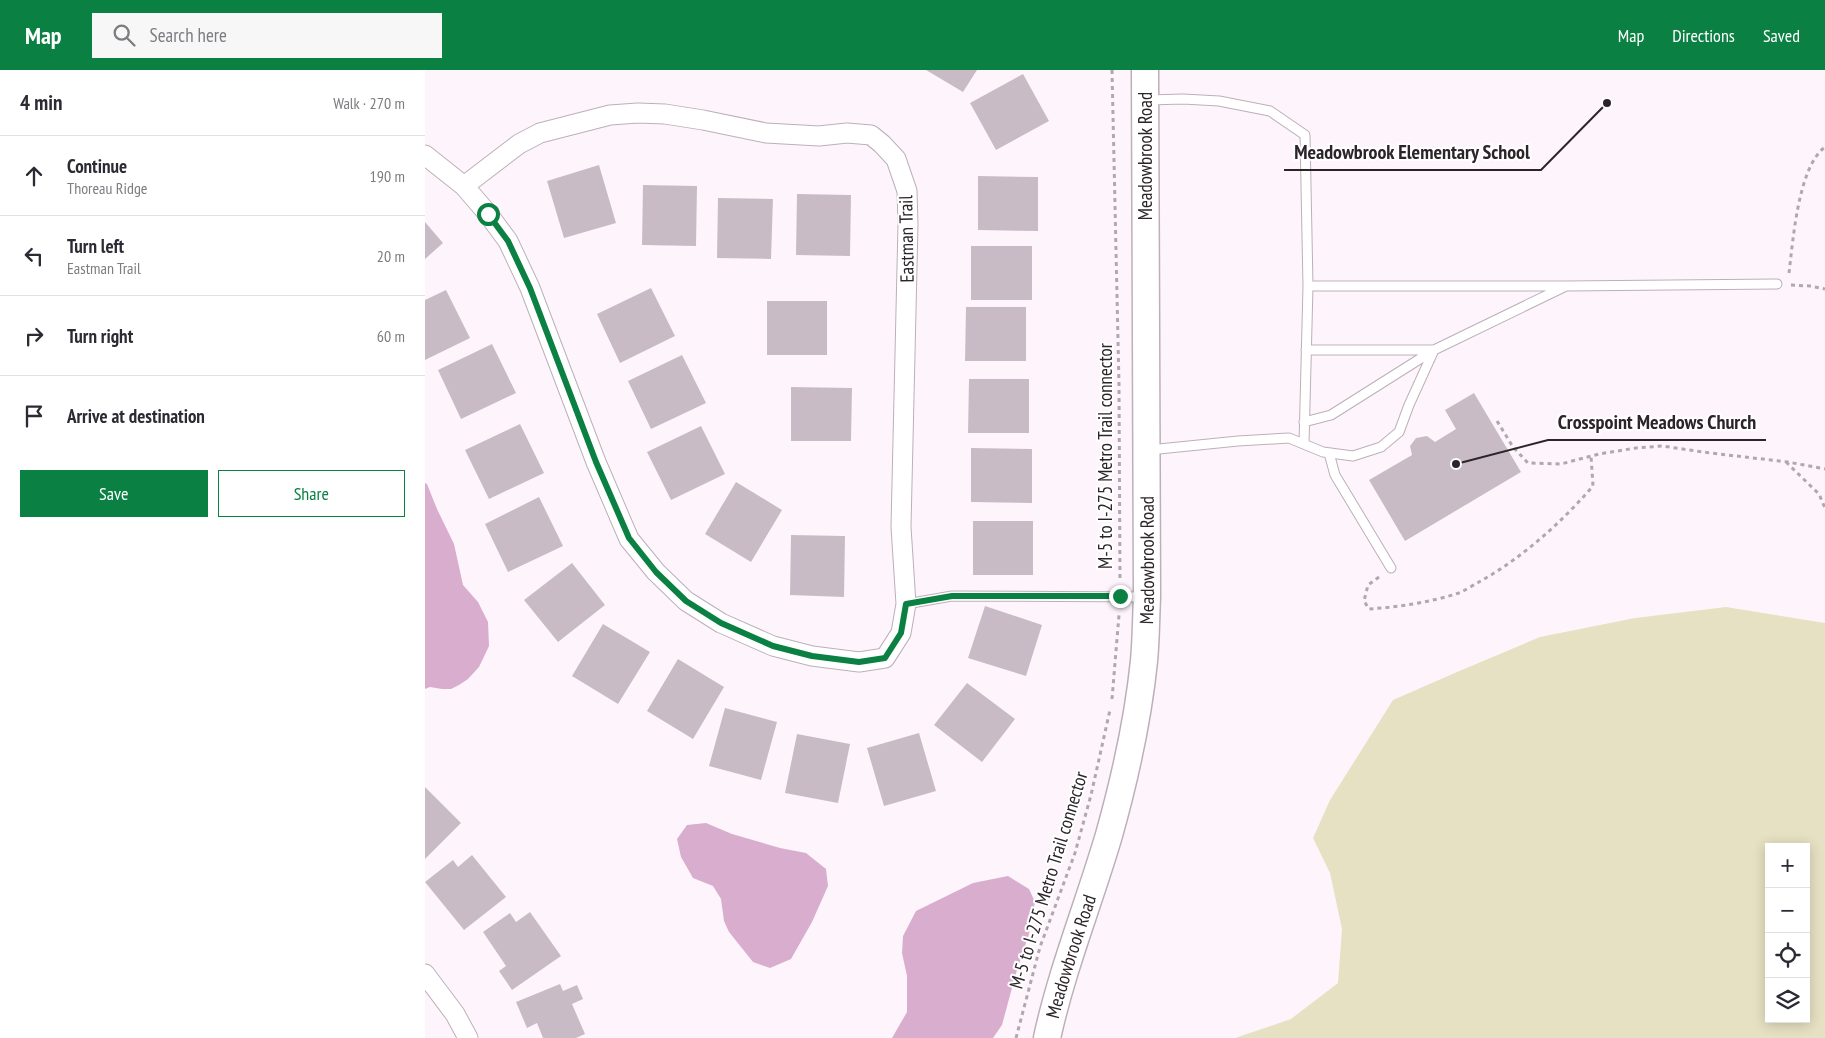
<!DOCTYPE html>
<html lang="en">
<head>
<meta charset="utf-8">
<style>
	body { margin:0; font-family:"PT Sans Narrow",sans-serif; background:#f7f7f7; color:#2b2b33 }
	.controls { position:absolute; right:15px; bottom:15px; display:grid; overflow:hidden; border-radius:0px; box-shadow:0 2px 12px #0003 }
	.controls button { width:45px; height:45px; display:grid; place-items:center; padding:0; border:0; border-bottom:1px solid #e1e1e2; background:#fff; color:#2b2b33; font:25px sans-serif }
	.stop { position:absolute; width:15px; height:15px; margin:-11px; border:4px solid #0b8043; border-radius:50%; background:#fff }
	.stop.end { background:#0b8043; border-color:#fff; box-shadow:0 1px 5px #0008 }
	.list { margin:0; padding:0; list-style:none }
	h2 { display:flex; justify-content:space-between; align-items:center; height:65px; margin:0; padding:0 20px; font-size:21px }
	h2 small { font-size:16px; font-weight:400; color:#7c7c81 }
	.list li { display:grid; grid-template-columns:32px 1fr auto; gap:15px; align-items:center; box-sizing:border-box; height:80px; padding:0 20px; border-top:1px solid #e1e1e2 }
	.list b { display:block; font-size:19px; white-space:nowrap }
	.list p { margin:0; font-size:16px; white-space:nowrap; color:#7c7c81 }
	.list em { font-size:16px; font-style:normal; color:#7c7c81 }
	.actions { display:flex; gap:10px; padding:15px 20px }
	.actions a { flex:1; padding:11px 0; border:1px solid #0b8043; border-radius:0px; text-align:center; font-size:18px; color:#0b8043 }
	.actions .main { background:#0b8043; color:#fff }
	.icon { flex:none; width:28px; height:28px; fill:none; stroke:currentColor; stroke-width:2; stroke-linecap:round; stroke-linejoin:round }
	.map { position:relative; flex:none; width:1400px; height:968px; overflow:hidden }
	header { display:flex; align-items:center; gap:30px; box-sizing:border-box; height:70px; padding:0 25px; background:#0b8043; color:#fff }
	header strong { font-size:24px }
	nav { display:flex; gap:28px; margin-inline-start:auto; font-size:18px }
	.search { width:350px; height:45px; background:#f7f7f7; display:flex; align-items:center; gap:12px; box-sizing:border-box; padding:0 18px; border-radius:0px; color:#7c7c81; font-size:19px }
	main { display:flex }
	aside { flex:1; background:#fff }
	.map>svg:first-child { display:block }
	.green { fill:#e6e1c2; fill-rule:evenodd }
	.water { fill:#d9adcd }
	.building { fill:#c9bbc5 }
	.lines { fill:none; stroke-linecap:round; stroke-linejoin:round }
	.lane-casing { stroke:#bdafb9; stroke-width:11 }
	.street-casing { stroke:#bdafb9; stroke-width:21 }
	.secondary-casing { stroke:#bdafb9; stroke-width:29 }
	.path { stroke:#b0a8ae; stroke-width:3; stroke-dasharray:4 4; stroke-linecap:butt }
	.lane { stroke:#fff; stroke-width:9 }
	.street { stroke:#fff; stroke-width:19 }
	.secondary { stroke:#fff; stroke-width:26 }
	.route { stroke:#0b8043; stroke-width:6 }
	.labels { text-anchor:middle; stroke-width:4; stroke-linejoin:round; paint-order:stroke }
	.street-label { font-size:19px; fill:#2b2529; stroke:#fff }
	.leader { fill:none; stroke:#2b2529; stroke-width:2 }
	.callout-dot { fill:#2b2529; stroke:#fff; stroke-width:2 }
	.callout-label { font-size:20px; text-anchor:middle; font-weight:bold; fill:#2b2529; stroke:#fff; stroke-width:4; stroke-linejoin:round; paint-order:stroke }
</style>
</head>
<body>
<header>
<strong>Map</strong>
<div class="search"><svg class="icon" aria-label="search" viewBox="0 0 24 24"><circle cx="10" cy="10" r="6"/><path d="M15 15l6 6"/></svg>Search here</div>
<nav><a>Map</a><a>Directions</a><a>Saved</a></nav>
</header>
<main>
<aside>
<h2>4 min<small>Walk · 270 m</small></h2>
<ul class="list">
<li><svg class="icon" aria-label="ahead" viewBox="0 0 24 24"><path d="M12 20V5M6 11l6-6 6 6"/></svg><div><b>Continue</b><p>Thoreau Ridge</p></div><em>190 m</em></li>
<li><svg class="icon" aria-label="left" viewBox="0 0 24 24"><path d="M17 20v-9H6M10 6l-5 5 5 5"/></svg><div><b>Turn left</b><p>Eastman Trail</p></div><em>20 m</em></li>
<li><svg class="icon" aria-label="right" viewBox="0 0 24 24"><path d="M7 20v-9h11M14 6l5 5-5 5"/></svg><div><b>Turn right</b></div><em>60 m</em></li>
<li><svg class="icon" aria-label="arrive" viewBox="0 0 24 24"><path d="M6 21V4h12l-3 4 3 4H6"/></svg><div><b>Arrive at destination</b></div></li>
</ul>
<div class="actions"><a class="main">Save</a><a>Share</a></div>
</aside>
<div class="map">
<svg width="1400" height="968" viewBox="0 0 1400 968">
	<rect width="100%" height="100%" fill="#fef5fc"/>
	<path class="green" d="M1301 537 1400 553V968H810L866 949 913 913 917 859 905 803 888 768 905 730 968 630 1032 602 1115 567 1210 548ZM1344 777H1381V949H1344Z"/>
	<path class="water" d="M0 413 2 414 12 439 29 474 38 515 53 532 63 552 64 576 54 597 43 609 34 615 26 619H17L5 617 0 619Z
		M281 753 307 764 355 778 381 783 401 799 403 816 387 852 366 889 345 898 328 892 304 862 299 851 296 829 288 816 268 808 256 787 252 769 262 755Z
		M583 806 604 819 610 832 604 864 591 903 577 955 568 968H467L482 942V906L477 883 478 866 491 841 548 813Z"/>
	<path class="building" d="M501 0H552L538 22Z
		M598 4 624 51 571 80 545 33Z
		M174 95 191 153 139 168 122 111Z
		M553 106 613 107V161L553 160Z
		M218 115 272 116 271 176 217 175Z
		M372 124 426 125 425 186 371 185Z
		M293 128 348 129 346 189 292 188Z
		M0 152 18 173 0 189Z
		M546 176H607V230H546Z
		M226 218 250 266 195 293 172 244Z
		M21 220 45 268 0 290V230Z
		M342 231H402V285H342Z
		M541 237H601V291H540Z
		M67 274 91 323 36 349 13 300Z
		M257 285 281 333 226 359 203 311Z
		M544 309H604V363H543Z
		M366 317 427 318 426 371H366Z
		M1049 323 1096 402 980 471 944 410 987 385 985 376 991 368 1002 366 1010 372 1031 359 1020 340Z
		M95 354 119 403 64 429 40 380Z
		M276 356 300 404 246 430 222 382Z
		M546 378 607 379V433L546 432Z
		M311 412 357 440 326 492 280 464Z
		M114 427 138 476 83 502 60 454Z
		M548 451H608V505H548Z
		M366 465 420 466 419 527 365 525Z
		M147 493 180 535 133 572 99 530Z
		M560 536 617 555 601 606 543 588Z
		M178 554 225 582 193 634 147 606Z
		M253 589 299 617 268 669 222 641Z
		M542 613 590 649 557 692 509 655Z
		M300 638 352 652 336 710 284 696Z
		M494 663 511 721 459 736 442 678Z
		M372 664 425 674 413 733 360 723Z
		M0 717 36 753 0 789Z
		M47 785 81 827 39 860 0 812 28 790 33 797Z
		M105 842 136 886 87 920 74 901 81 896 58 862 85 843 91 852Z
		M135 914 138 921 152 915 158 929 147 934 160 964 151 968H118L112 953 102 958 91 932Z"/>
	<g class="lines">
		<defs>
			<path id="lane" d="M723 30 758 29 794 31 845 41 880 65 883 216 879 374
				M1141 216 1352 214
				M881 280H1008
				M879 352 906 345 1009 280
				M724 380 813 371 864 368 898 382 928 386 956 377 974 362 984 335 1009 280 1141 216H883
				M904 383 910 405 966 498
				M481 534 527 526 720 527"/>
			<path id="street" d="M0 85 39 116 63 144 83 171 105 218 171 392 204 469 231 502 261 531 296 553 348 576 387 586 434 592 460 588 476 563 481 534 476 457 483 154 482 121 471 89 457 74 446 65 422 63 394 66 341 63 278 50 240 44 213 43 185 45 115 63 94 74 39 116
				M0 904 30 944 43 968"/>
			<g id="secondary">
				<path id="s1" d="M622 968C637 899 664 833 684 765 700 708 713 650 719 591 721 570 721 548 722 527L720 0"/>
			</g>
		</defs>
		<use href="#lane" class="lane-casing"/>
		<use href="#street" class="street-casing"/>
		<use href="#secondary" class="secondary-casing"/>
		<path class="path" d="M687 0 694 315 695 512
			M1364 203C1368 171 1373 97 1400 77
			M1366 215 1385 216 1400 219
			M1072 351 1088 377 1103 393 1136 394 1174 384 1211 378 1237 376 1285 383 1363 392 1400 399
			M1361 392 1394 424 1400 438
			M954 507 943 515 939 531 944 539C974 537 1006 532 1034 523 1041 520 1048 515 1054 512 1097 488 1136 453 1168 416L1166 386
			M687 629 694 545
			M591 968 615 877 650 783 666 725 685 640"/>
		<use href="#lane" class="lane"/>
		<use href="#street" class="street"/>
		<use href="#secondary" class="secondary"/>
	</g>
	<g class="lines">
		<path class="route" d="M63 144 83 171 105 218 171 392 204 468 231 502 261 531 296 553 348 576 387 586 434 592 460 588 476 563 481 534 527 526H695"/>
	</g>
	<g class="labels">
		<g class="street-label">
			<text transform="translate(720 86) rotate(-90)" y="7">Meadowbrook Road</text>
			<text transform="translate(481 169) rotate(-91)" y="7">Eastman Trail</text>
			<text transform="translate(680 386) rotate(-90)" y="7">M-5 to I-275 Metro Trail connector</text>
			<text dy="7" stroke="none"><textPath href="#s1" startOffset="491">Meadowbrook Road</textPath></text>
			<text transform="translate(623 810) rotate(-73)" y="7">M-5 to I-275 Metro Trail connector</text>
			<text dy="7" stroke="none"><textPath href="#s1" startOffset="85">Meadowbrook Road</textPath></text>
		</g>
	</g>
	<path class="leader" d="M1182 33L1116 100H859M1031 394L1123 370H1341"/>
	<g class="callout-dot">
		<circle cx="1182" cy="33" r="5"/>
		<circle cx="1031" cy="394" r="5"/>
	</g>
	<g class="callout-label">
		<text x="987" y="89">Meadowbrook Elementary School</text>
		<text x="1232" y="359">Crosspoint Meadows Church</text>
	</g>
</svg>
<div class="controls">
<button>+</button>
<button>−</button>
<button><svg class="icon" aria-label="locate" viewBox="0 0 24 24"><circle cx="12" cy="12" r="6"/><path d="M12 2v4M12 18v4M2 12h4M18 12h4"/></svg></button>
<button><svg class="icon" aria-label="layers" viewBox="0 0 24 24"><path d="M12 4l9 5-9 5-9-5zM3 14l9 5 9-5"/></svg></button>
</div>
<div class="stop" style="left:63px;top:144px"></div>
<div class="stop end" style="left:695px;top:526px"></div>
</div>
</main>
</body>
</html>
